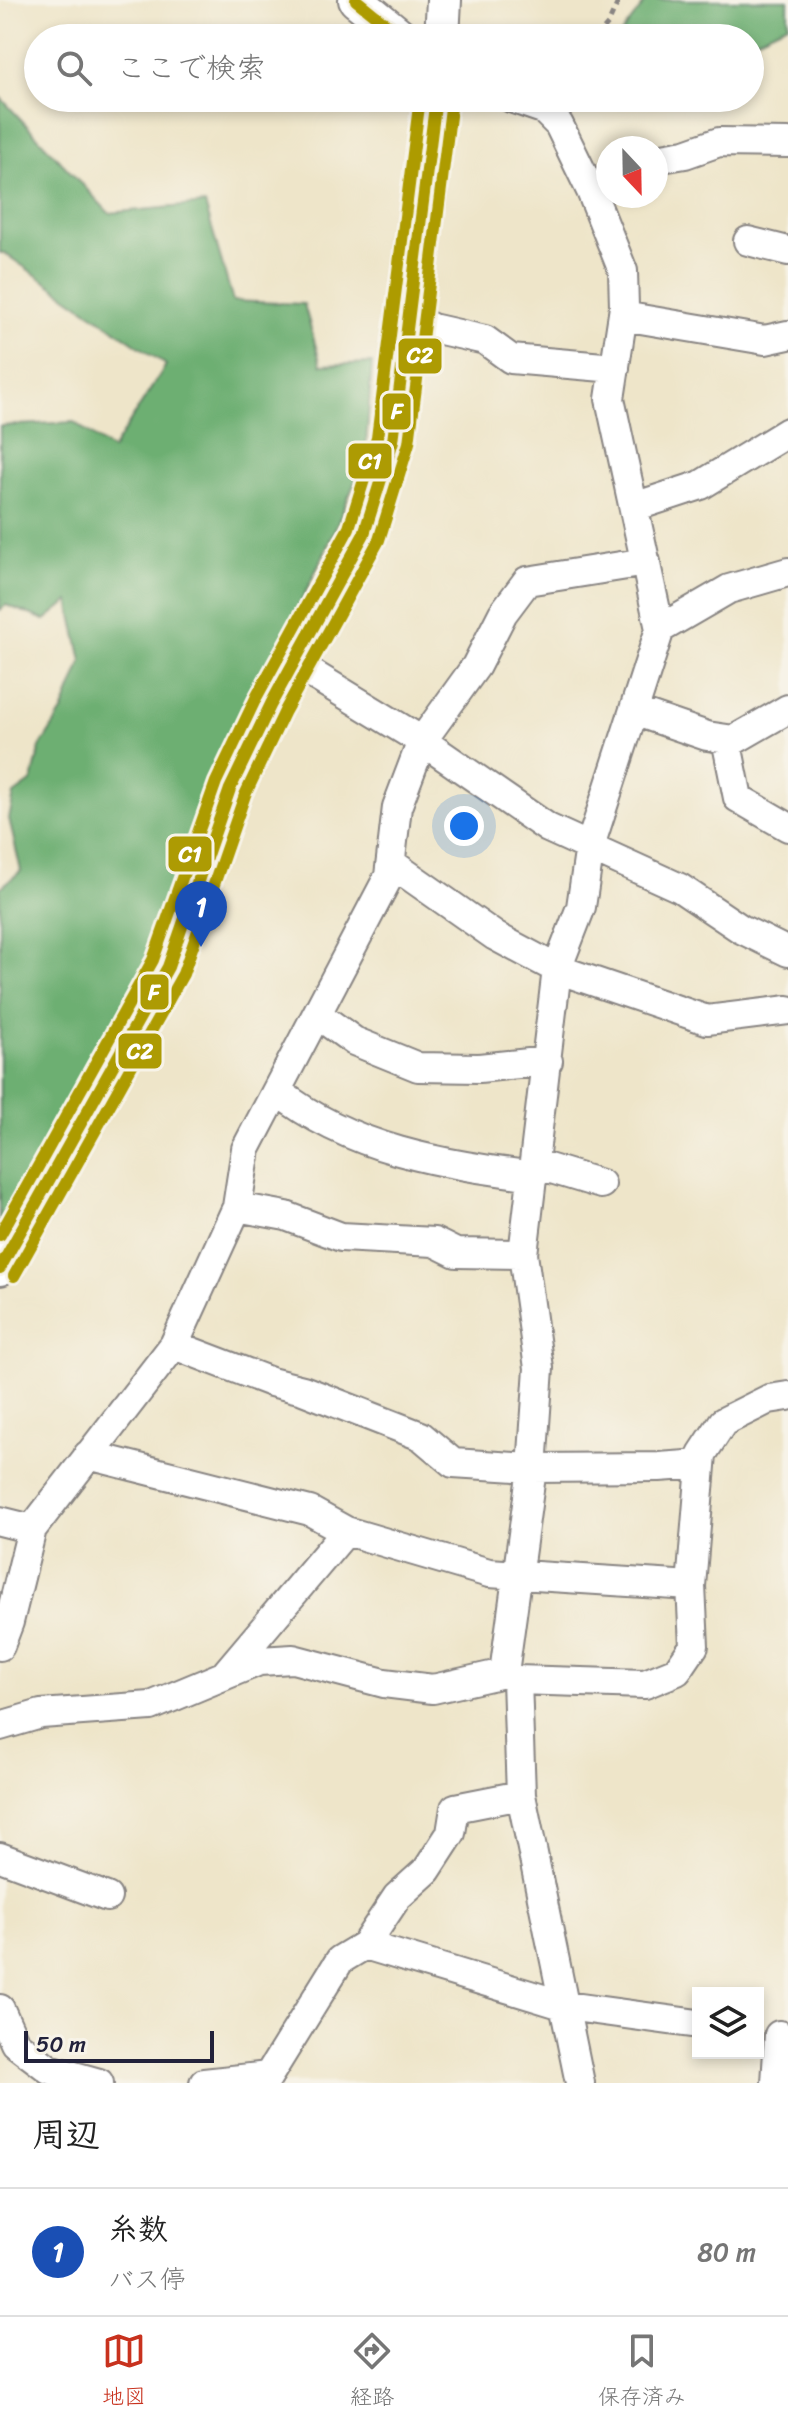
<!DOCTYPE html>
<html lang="ja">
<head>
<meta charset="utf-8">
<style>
	body { margin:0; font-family:Sriracha,"Klee One",sans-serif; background:#f6f6f6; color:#222 }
	.controls { position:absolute; right:24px; bottom:24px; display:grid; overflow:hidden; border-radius:0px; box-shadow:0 4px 12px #0003 }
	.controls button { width:72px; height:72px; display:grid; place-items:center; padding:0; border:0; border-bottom:2px solid #e0e0e0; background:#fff; color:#222; font:40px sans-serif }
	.compass { position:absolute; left:596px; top:136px; width:72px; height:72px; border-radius:50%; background:#fff; box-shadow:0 4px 12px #0003; rotate:158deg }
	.scale { position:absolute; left:24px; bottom:20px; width:190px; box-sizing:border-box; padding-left:8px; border:4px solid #22223b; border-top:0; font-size:22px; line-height:28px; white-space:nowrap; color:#22223b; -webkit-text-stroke:6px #f7f3e8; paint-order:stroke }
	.you { position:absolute; left:464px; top:826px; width:28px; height:28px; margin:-20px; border:6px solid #fff; border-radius:50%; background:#1a73e8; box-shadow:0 0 0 12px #1a73e833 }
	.badge { display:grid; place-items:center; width:52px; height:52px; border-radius:50%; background:#c8321e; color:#fff; font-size:26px; font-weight:700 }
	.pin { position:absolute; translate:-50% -66px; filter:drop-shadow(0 2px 4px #0008) }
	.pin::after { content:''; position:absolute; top:42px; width:28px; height:24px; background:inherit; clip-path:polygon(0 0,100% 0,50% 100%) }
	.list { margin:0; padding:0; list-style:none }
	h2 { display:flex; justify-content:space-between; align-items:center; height:104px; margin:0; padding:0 32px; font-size:34px }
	h2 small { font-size:26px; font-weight:400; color:#767676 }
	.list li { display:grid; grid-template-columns:52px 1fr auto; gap:24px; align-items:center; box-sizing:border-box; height:128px; padding:0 32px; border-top:2px solid #e0e0e0 }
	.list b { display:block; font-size:30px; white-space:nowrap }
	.list p { margin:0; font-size:26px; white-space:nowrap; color:#767676 }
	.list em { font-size:26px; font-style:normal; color:#767676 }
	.icon { flex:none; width:44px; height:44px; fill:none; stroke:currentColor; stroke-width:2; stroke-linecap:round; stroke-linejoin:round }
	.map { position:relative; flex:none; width:788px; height:2083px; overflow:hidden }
	.search { position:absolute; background:#fff; box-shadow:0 4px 12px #0003; left:24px; right:24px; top:24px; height:88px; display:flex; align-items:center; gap:20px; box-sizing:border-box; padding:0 28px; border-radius:44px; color:#767676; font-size:30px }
	.sheet { height:232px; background:#fff }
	nav { display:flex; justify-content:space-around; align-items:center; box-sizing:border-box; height:112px; border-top:2px solid #e0e0e0; background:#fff; font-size:22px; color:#767676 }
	nav a { display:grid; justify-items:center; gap:4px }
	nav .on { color:#c8321e }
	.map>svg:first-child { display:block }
	.forest { fill:#6daf72; stroke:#486856; stroke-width:2 }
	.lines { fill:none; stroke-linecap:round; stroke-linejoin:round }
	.minor-casing { stroke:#888482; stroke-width:32 }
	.tertiary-casing { stroke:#888482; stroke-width:38 }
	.path { stroke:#888482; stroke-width:5; stroke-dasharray:6 6; stroke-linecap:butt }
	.minor { stroke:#fff; stroke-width:28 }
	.tertiary { stroke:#fff; stroke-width:34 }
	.bus-1-casing { stroke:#f7f3e8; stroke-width:18 }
	.bus-2-casing { stroke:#f7f3e8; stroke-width:18 }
	.bus-3-casing { stroke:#f7f3e8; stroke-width:18 }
	.bus-1 { stroke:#ad9b03; stroke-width:12 }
	.bus-2 { stroke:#ad9b03; stroke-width:12 }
	.bus-3 { stroke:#ad9b03; stroke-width:12 }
	.line-badge { stroke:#f7f3e8; stroke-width:3 }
	.badge-label { font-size:22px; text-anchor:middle; font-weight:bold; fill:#fff }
</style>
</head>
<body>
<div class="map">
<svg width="788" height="2083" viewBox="0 0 788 2083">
	<rect width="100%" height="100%" fill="#f7f3e8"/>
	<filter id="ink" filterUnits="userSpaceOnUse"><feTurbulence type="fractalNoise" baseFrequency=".0125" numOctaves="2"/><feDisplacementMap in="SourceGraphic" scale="16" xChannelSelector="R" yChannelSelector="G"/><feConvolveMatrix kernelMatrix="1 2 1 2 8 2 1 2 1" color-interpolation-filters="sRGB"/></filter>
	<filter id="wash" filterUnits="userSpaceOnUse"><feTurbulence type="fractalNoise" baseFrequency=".006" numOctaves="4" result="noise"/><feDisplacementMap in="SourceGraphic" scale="32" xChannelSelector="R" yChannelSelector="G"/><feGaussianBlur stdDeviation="1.8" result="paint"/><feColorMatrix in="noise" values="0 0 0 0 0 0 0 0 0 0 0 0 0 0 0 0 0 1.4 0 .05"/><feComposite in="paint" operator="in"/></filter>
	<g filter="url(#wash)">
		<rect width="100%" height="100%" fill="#eee5c9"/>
		<path class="forest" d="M647 0H788V24L750 42V38H618Z
			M0 97 109 213 205 204 233 301 304 304 321 365 372 363 365 459 325 552 213 785 159 945 0 1234V888L21 871 9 819 14 794 32 781 40 747 62 712 82 661 69 601 45 620 6 605 0 610V426L74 422 112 450 166 365 4 253H0Z"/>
	</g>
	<g filter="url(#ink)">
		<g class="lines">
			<defs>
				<path id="minor" d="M656 159 685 154 719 142 788 143
					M748 241 788 251
					M408 316 432 328 485 340 511 359 615 368
					M623 316 765 340 788 335
					M634 507 701 485 788 432
					M660 629 729 589 788 572
					M294 663 422 741 476 666 503 613 527 581 646 562
					M634 711 707 736 734 740 788 709
					M726 739 738 798 788 827
					M391 863 495 936 557 969 707 1020 788 1010
					M318 1015 354 1041 418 1067 479 1068 548 1061
					M277 1091C351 1150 443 1164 534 1176
					M535 1164 601 1184
					M237 1207 286 1216 341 1237 434 1242 456 1253 523 1254
					M174 1345 271 1382 303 1390 421 1436 453 1463 532 1468 659 1467 701 1464
					M88 1455 310 1511 346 1531 489 1573 691 1586
					M0 1521 32 1529
					M0 1646 9 1622 32 1529 174 1345 237 1207 246 1149 389 876 397 807 422 741 548 828 680 888 741 929 788 952
					M227 1672 346 1531
					M504 1673 532 1468 539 1368 523 1254 557 969 581 907 590 846 660 629 610 399 624 307 623 271 591 191 559 125 543 109 511 98
					M517 1680 521 1795 580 2083
					M0 1726 41 1714 151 1706 259 1661 293 1659 384 1683 433 1689 504 1673 517 1680 645 1684 677 1671 694 1646 691 1586 702 1454 723 1422 769 1399 788 1396
					M0 1857 107 1897
					M365 1945 397 1897 427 1870 451 1833 455 1808 521 1795
					M0 2009 15 2043 49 2069 99 2083
					M204 2083 268 2076
					M264 2083 340 1960 365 1945 566 2006 698 2024
					M776 2083 779 2035"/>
				<path id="tertiary" d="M356 0 403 38
					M442 38 444 0
					M0 1268 168 967 230 789 271 704 364 534 393 441 436 98"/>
			</defs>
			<use href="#minor" class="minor-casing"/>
			<use href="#tertiary" class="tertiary-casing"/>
			<path class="path" d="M596 38 608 24 619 0"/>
			<use href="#minor" class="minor"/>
			<use href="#tertiary" class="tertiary"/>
			<defs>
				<path id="bus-1" d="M356 0 403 38
					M0 1268 168 967 230 789 271 704 364 534 393 441 436 98"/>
				<path id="bus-2" d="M14 1276 183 974 245 795 285 711 379 540 409 443 452 100"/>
				<path id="bus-3" d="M0 1235 153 960 216 782 257 696 349 528 377 438 420 98"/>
			</defs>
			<use href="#bus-1" class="bus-1-casing"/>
			<use href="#bus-2" class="bus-2-casing"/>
			<use href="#bus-3" class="bus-3-casing"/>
			<use href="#bus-1" class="bus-1"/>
			<use href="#bus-2" class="bus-2"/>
			<use href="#bus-3" class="bus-3"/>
		</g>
	</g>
	<g class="line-badge">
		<rect x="397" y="337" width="46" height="38" rx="8" fill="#ad9b03"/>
		<rect x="381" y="392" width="31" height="39" rx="8" fill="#ad9b03"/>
		<rect x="347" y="442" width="46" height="38" rx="8" fill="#ad9b03"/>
		<rect x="167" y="835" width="46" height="38" rx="8" fill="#ad9b03"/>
		<rect x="139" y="973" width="31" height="38" rx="8" fill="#ad9b03"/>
		<rect x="117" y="1032" width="46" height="38" rx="8" fill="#ad9b03"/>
	</g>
	<g class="badge-label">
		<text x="420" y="363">C2</text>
		<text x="397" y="419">F</text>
		<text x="370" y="469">C1</text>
		<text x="190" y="862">C1</text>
		<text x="154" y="1000">F</text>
		<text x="140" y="1059">C2</text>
	</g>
</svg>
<div class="controls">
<button><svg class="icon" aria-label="layers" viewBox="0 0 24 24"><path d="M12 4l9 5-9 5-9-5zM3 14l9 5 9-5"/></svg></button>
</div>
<svg class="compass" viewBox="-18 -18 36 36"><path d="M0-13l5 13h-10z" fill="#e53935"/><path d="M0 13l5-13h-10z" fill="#767676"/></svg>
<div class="scale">50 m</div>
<div class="you"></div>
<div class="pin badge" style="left:201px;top:947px;background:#1a4fb4">1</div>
<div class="search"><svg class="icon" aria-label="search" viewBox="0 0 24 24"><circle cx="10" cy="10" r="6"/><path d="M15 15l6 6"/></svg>ここで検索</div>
</div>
<section class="sheet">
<h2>周辺<small></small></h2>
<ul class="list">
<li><span class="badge" style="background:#1a4fb4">1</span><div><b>糸数</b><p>バス停</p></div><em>80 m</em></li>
</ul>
</section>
<nav>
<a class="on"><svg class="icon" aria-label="map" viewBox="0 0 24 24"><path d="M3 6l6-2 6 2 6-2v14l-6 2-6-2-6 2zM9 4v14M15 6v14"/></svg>地図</a>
<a><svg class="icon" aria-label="directions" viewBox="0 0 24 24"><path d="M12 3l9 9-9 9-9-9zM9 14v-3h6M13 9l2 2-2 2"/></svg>経路</a>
<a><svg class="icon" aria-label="saved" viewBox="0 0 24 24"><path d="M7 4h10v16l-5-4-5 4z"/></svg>保存済み</a>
</nav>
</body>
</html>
